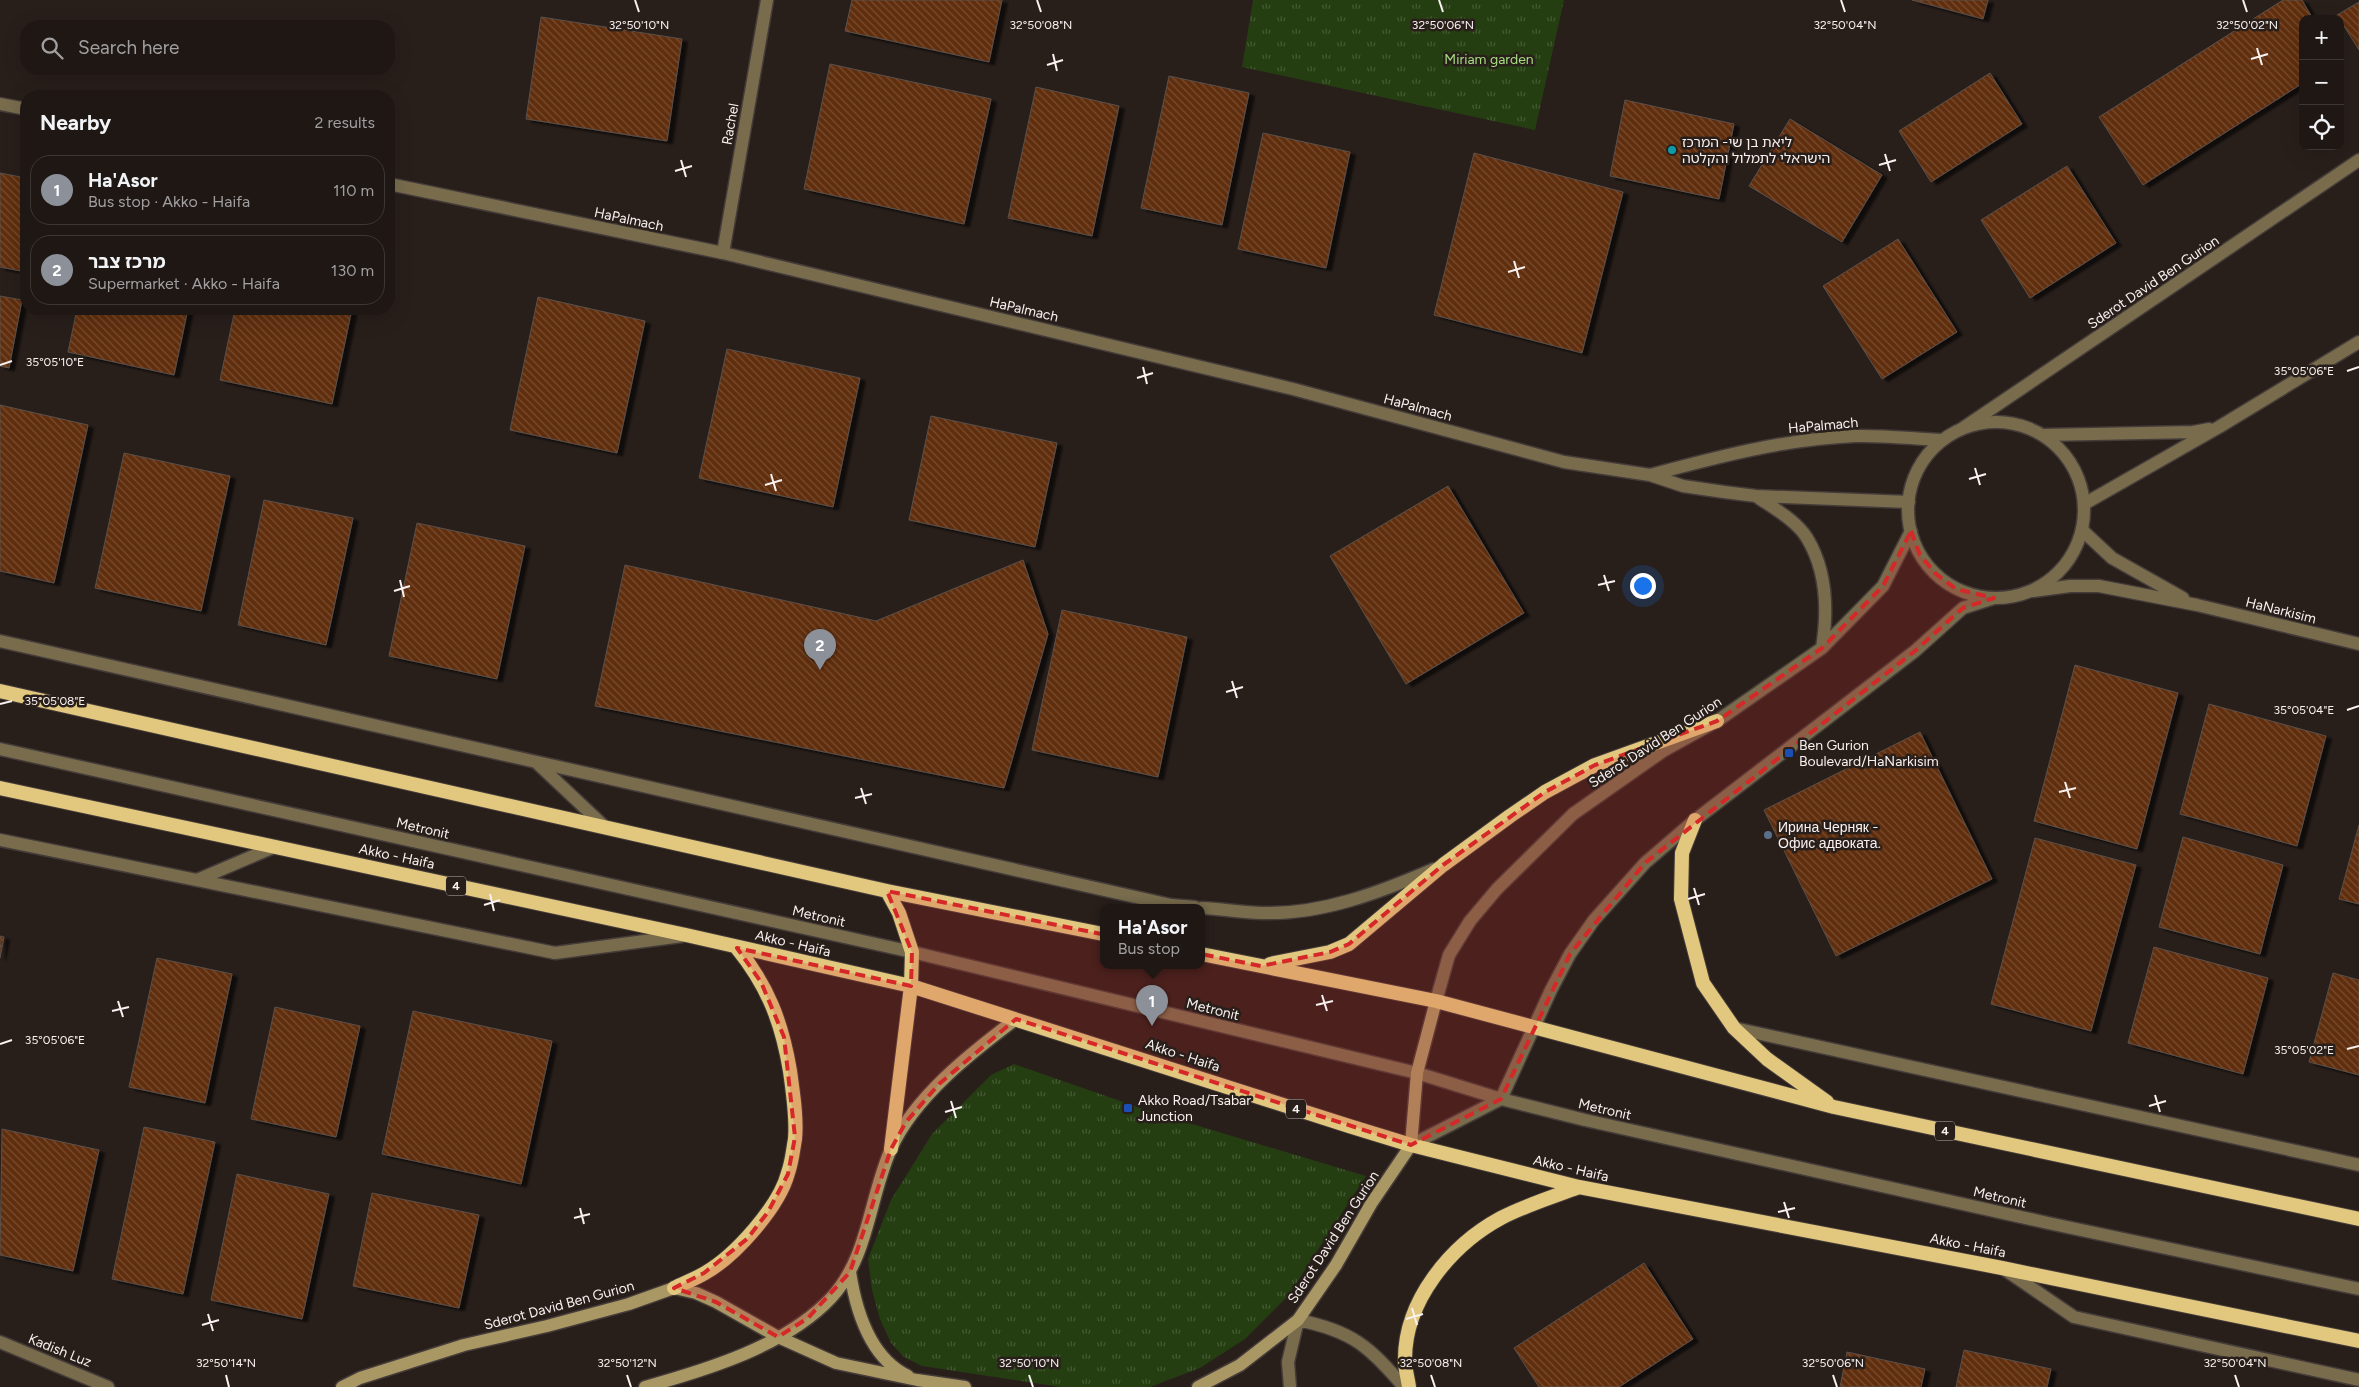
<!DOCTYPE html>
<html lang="en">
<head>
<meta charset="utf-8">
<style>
	body { margin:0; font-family:Figtree,"Noto Sans Hebrew",sans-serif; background:#26201d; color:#f1f3f6 }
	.controls { position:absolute; right:15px; top:15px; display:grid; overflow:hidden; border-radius:10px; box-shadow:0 5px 20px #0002 }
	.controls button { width:45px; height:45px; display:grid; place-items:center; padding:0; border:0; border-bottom:1px solid #3c3634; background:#1e1714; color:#f1f3f6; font:25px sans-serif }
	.you { position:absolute; left:1642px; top:585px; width:18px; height:18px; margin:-12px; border:4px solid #fff; border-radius:50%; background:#1a73e8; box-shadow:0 0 0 8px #1a73e833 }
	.badge { display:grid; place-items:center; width:32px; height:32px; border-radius:50%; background:#8c9099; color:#fff; font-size:16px; font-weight:700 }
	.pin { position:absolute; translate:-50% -41px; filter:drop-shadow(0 1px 2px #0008) }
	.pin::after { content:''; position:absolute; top:26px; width:18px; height:15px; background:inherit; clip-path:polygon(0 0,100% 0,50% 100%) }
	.popup { position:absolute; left:1100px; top:904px; width:105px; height:65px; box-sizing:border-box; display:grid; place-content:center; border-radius:10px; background:#1e1714; filter:drop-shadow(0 1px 4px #0005); font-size:16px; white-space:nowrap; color:#a19fa0 }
	.popup b { font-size:19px; color:#f1f3f6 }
	.popup::after { content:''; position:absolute; left:50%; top:100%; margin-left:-10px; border:10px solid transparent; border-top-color:#1e1714 }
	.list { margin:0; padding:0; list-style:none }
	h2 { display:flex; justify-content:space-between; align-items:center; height:65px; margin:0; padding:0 20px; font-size:21px }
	h2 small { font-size:16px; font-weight:400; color:#a19fa0 }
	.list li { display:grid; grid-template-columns:32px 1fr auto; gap:15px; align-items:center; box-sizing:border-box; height:70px; margin:0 10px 10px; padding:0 10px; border:1px solid #3c3634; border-radius:20px }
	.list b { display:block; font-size:19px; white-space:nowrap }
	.list p { margin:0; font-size:16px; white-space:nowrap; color:#a19fa0 }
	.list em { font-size:16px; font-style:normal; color:#a19fa0 }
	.icon { flex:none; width:28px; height:28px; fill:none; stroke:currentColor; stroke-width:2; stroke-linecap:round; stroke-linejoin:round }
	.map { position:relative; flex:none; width:2359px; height:1387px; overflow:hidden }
	.search { position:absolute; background:#1e1714; box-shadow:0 5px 20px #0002; left:20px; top:20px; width:375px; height:55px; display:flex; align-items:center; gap:12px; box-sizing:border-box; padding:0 18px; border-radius:20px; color:#a19fa0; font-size:19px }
	.panel { position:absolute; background:#1e1714; box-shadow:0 5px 20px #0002; left:20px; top:90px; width:375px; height:225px; border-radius:20px }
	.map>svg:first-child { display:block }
	.grass { fill:url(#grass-tufts) }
	.building { fill:url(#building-back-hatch); stroke:#5a504b; filter:url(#shadow) }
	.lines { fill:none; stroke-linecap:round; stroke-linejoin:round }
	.service-casing { stroke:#453c39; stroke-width:15 }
	.minor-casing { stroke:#453c39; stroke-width:15 }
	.tertiary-casing { stroke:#453c39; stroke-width:15 }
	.secondary-casing { stroke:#453c39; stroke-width:15 }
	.trunk-casing { stroke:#453c39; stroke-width:16 }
	.service { stroke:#786c4d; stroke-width:12 }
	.minor { stroke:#786c4d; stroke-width:12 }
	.tertiary { stroke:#786c4d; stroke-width:12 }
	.secondary { stroke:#a99764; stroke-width:12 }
	.trunk { stroke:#e2c77e; stroke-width:14 }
	.marked { fill:#d62828; fill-opacity:0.2; stroke:#d62828; stroke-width:4; stroke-dasharray:10 6; stroke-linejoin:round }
	.ticks { fill:none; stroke:#f8f1ef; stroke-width:2 }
	.culture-dot { fill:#0f9aa8; stroke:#281f1b; stroke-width:2 }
	.transit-dot { fill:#1a4fb4; stroke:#281f1b; stroke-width:2 }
	.service-dot { fill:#5c6f8a; stroke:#281f1b; stroke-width:2 }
	.labels { text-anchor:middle; stroke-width:5; stroke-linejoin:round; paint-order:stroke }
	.shield { fill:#281f1b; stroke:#bab2af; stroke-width:1 }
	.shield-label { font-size:12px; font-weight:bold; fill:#f8f1ef }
	.park-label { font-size:14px; fill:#a6dd80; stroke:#281f1b }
	.street-label { font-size:14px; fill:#f8f1ef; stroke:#281f1b }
	.poi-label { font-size:14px; fill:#f8f1ef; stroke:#281f1b; text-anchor:start }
	.ticks-label { font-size:12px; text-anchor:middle; fill:#f8f1ef; stroke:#281f1b; stroke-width:5; stroke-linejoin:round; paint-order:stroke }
</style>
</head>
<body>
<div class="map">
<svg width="2359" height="1387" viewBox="0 0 2359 1387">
	<defs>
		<pattern id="grass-tufts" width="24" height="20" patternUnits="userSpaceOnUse" patternTransform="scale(1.25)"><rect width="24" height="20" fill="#253e11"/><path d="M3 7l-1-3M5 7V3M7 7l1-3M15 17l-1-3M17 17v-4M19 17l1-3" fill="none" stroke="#455a34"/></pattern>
		<pattern id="building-back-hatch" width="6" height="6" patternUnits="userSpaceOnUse" patternTransform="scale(1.25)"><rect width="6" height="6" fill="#602e0f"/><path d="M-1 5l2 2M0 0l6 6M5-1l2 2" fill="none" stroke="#784d32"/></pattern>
		<filter id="shadow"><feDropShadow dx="5.5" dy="3" stdDeviation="1" flood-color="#0009"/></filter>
	</defs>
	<rect width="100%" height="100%" fill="#281f1b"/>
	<path class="grass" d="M1253 0H1564L1535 130 1242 67Z
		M1014 1064 1152 1112 1366 1176 1288 1296 1245 1339 1200 1368 1150 1387H1061L922 1366 904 1357 891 1343 880 1319 872 1290 868 1259 891 1200 932 1134 991 1075Z"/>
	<path class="building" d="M852 0H1002L989 62 845 31Z
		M1912 0H1988L1983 19Z
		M2283 0H2302L2313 19H2303V83L2143 185 2099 117Z
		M2359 2V50L2337 15Z
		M541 17 682 39 667 141 526 119Z
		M830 64 991 99 964 224 804 189Z
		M1990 73 2022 124 1931 182 1899 131Z
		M1169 76 1249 93 1222 225 1141 208Z
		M1036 87 1119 106 1092 236 1008 218Z
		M1625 100 1734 124 1719 199 1610 176Z
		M1790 119 1882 175 1842 242 1749 186Z
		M1263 133 1350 152 1326 268 1238 249Z
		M1474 153 1623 192 1582 353 1434 315Z
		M2067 166 2116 243 2030 298 1981 220Z
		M0 173 26 178V272L0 267Z
		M1898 239 1957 332 1882 379 1823 286Z
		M0 296 22 300 9 368 0 366Z
		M538 297 645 321 617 453 510 430Z
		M77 309H188L174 375 68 352Z
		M235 309H352L332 404 220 380Z
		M727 349 860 378 833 507 699 478Z
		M0 405 88 425 54 583 0 571Z
		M931 416 1057 443 1035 547 909 520Z
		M124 453 230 476 201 611 95 588Z
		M1448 486 1524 613 1406 684 1330 556Z
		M264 500 353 518 326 645 238 625Z
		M417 523 525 546 497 679 389 656Z
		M1023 560 1048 634 1004 788 595 706 625 565 876 621Z
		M1062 610 1187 637 1158 777 1032 750Z
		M2075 665 2178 693 2137 849 2034 821Z
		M2209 704 2326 736 2297 846 2180 814Z
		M1920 732 1992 879 1836 956 1764 810Z
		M2359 825V904L2339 899Z
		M2183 837 2283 865 2260 954 2159 927Z
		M2035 838 2136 865 2091 1031 1991 1004Z
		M0 936 4 937 0 958Z
		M2154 947 2268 978 2243 1074 2128 1043Z
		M157 958 232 974 205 1103 129 1087Z
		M2333 973 2359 980V1075L2309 1062Z
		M275 1007 360 1026 336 1137 251 1119Z
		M413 1011 552 1041 521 1184 382 1154Z
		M144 1127 215 1142 183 1294 112 1279Z
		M2 1129 99 1150 73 1271 0 1255Z
		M237 1174 329 1194 302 1319 211 1300Z
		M372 1193 479 1215 459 1308 353 1286Z
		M1644 1263 1693 1339 1619 1387H1539L1514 1348Z
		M1964 1350 2051 1369 2047 1387H1956Z
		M1847 1352 1925 1369 1921 1387H1840Z"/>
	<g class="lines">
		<defs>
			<path id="service" d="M0 641 1171 905 1195 907
				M0 749 912 952 1417 1073 1501 1099 1585 1120 2048 1223 2359 1289
				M537 763 605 827
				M0 840 555 953 682 936
				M197 880 274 847
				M1201 908C1221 909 1241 912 1262 913 1321 915 1381 892 1434 869
				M1734 1028 2359 1165
				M2004 1269 2074 1317 2359 1380"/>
			<path id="minor" d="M723 253 767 0
				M1963 428 2359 160
				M2043 435 2193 432 2209 429
				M2084 504 2219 427 2359 342
				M2082 530 2112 558 2183 598
				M2033 591 2070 586H2099L2197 605 2359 644"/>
			<path id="tertiary" d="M0 104 26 109
				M389 184 723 253 1293 389 1564 462 1650 475 1683 486 1724 492 1756 496 1909 502
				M1908 510a88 88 0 1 1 176 0a88 88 0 1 1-176 0Z
				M1650 475C1717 457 1785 439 1855 436 1884 435 1914 439 1942 440
				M1756 496C1773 508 1796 520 1807 538 1827 571 1828 611 1822 648
				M1436 1001 1449 955 1470 921 1497 889 1573 814 1663 751 1717 721 1822 648 1883 586 1911 531
				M1411 1145 1501 1099 1551 990 1570 954 1594 920 1645 863 1695 820 1915 651 1963 608 1994 598
				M0 1342 108 1387
				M1290 1387 1288 1362 1298 1320C1352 1331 1369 1346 1404 1387"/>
			<path id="secondary" d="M850 1272C856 1311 870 1358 908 1376
				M342 1387 360 1378 464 1345 547 1326 629 1304 674 1288 696 1293 716 1302 778 1337 836 1363 917 1380 965 1387
				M645 1387C706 1370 786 1346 831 1298 869 1257 869 1198 891 1149 914 1097 972 1052 1016 1019
				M1198 1387 1240 1365 1298 1320 1336 1265 1371 1204 1411 1145 1417 1073 1436 1001"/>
			<path id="trunk" d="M0 691 887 891 1103 934
				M0 788 686 935 911 986 1349 1126 1411 1145 1579 1187 2002 1268 2359 1341
				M1695 820 1682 853 1681 899 1703 983 1734 1028 1767 1059 1827 1102
				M887 891 899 913 912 952 911 986 891 1149
				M1201 954 1436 1001 1834 1107 2359 1219
				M1270 964 1330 952 1349 944 1443 865 1510 816 1545 792 1595 765 1717 721
				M674 1288C684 1283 695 1279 705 1273 735 1256 779 1207 788 1173 792 1162 793 1150 795 1139 797 1118 793 1093 790 1071 782 1023 768 986 737 948
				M1409 1387C1408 1379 1405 1369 1405 1361 1404 1301 1451 1245 1501 1218 1526 1205 1553 1197 1579 1187"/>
		</defs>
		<use href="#service" class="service-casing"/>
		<use href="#minor" class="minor-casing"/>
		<use href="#tertiary" class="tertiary-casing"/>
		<use href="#secondary" class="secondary-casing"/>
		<use href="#trunk" class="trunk-casing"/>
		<use href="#service" class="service"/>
		<use href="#minor" class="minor"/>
		<use href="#tertiary" class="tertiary"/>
		<use href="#secondary" class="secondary"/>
		<use href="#trunk" class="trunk"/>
	</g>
	<path class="marked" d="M1911 531 1920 555 1936 574 1956 589 1994 598 1963 608 1915 651 1645 863 1570 954 1501 1099 1411 1145 1016 1019 939 1084 906 1122 891 1149 850 1272 808 1318 778 1337 716 1302 674 1288 704 1273 747 1239 768 1212 788 1174 795 1137 784 1037 761 982 737 948 911 986 912 952 887 891 1261 966 1330 952 1349 944 1443 865 1545 792 1595 765 1717 721 1822 648 1883 586Z"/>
	<path class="ticks" d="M635 0 639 12M1037 0 1041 12M1439 0 1443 12M1841 0 1845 12M2243 0 2247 12M2257 48 2262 65M1053 54 1057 71M2251 59 2268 54M1047 65 1063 60M1885 154 1890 171M681 160 686 177M1879 165 1896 160M675 171 692 166M1514 261 1519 278M1508 272 1525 267M0 365 12 361M1143 367 1147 384M2347 371 2359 367M1137 378 1153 373M1975 468 1980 485M771 474 776 491M1969 479 1986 474M765 485 782 480M1604 575 1609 591M400 580 404 597M1598 585 1615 581M394 591 410 586M1232 681 1237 698M1226 692 1243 687M0 704 12 701M2347 710 2359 706M2065 782 2070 798M861 788 866 804M2059 792 2076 788M855 798 872 794M1694 888 1699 905M490 894 494 911M1688 899 1705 894M484 905 500 900M1322 995 1327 1011M118 1001 123 1017M1316 1005 1333 1001M112 1011 129 1007M0 1044 12 1040M2347 1049 2359 1046M2155 1095 2160 1112M951 1101 956 1118M2149 1106 2166 1101M945 1112 962 1107M1784 1202 1789 1218M580 1208 584 1224M1778 1212 1795 1208M574 1218 590 1214M1412 1308 1417 1325M208 1314 213 1331M1406 1319 1423 1314M202 1325 219 1320M226 1375 229 1387M627 1375 631 1387M1029 1375 1033 1387M1431 1375 1435 1387M1833 1375 1837 1387M2235 1375 2239 1387"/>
	<circle class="culture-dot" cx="1672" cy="150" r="5"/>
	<g class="transit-dot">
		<rect x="1784" y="748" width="10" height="10" rx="2.5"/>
		<rect x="1123" y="1103" width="10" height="10" rx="2.5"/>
	</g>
	<circle class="service-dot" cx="1768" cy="835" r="5"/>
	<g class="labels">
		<g class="shield">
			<rect x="446" y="876.5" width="20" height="19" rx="4"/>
			<rect x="1286" y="1099.5" width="20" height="19" rx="4"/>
			<rect x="1935" y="1121.5" width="20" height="19" rx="4"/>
		</g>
		<g class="shield-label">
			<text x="456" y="890">4</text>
			<text x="1296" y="1113">4</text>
			<text x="1945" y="1135">4</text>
		</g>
		<g class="park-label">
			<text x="1489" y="64">Miriam garden</text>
		</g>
		<g class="street-label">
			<text transform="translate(730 124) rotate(-80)" y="5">Rachel</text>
			<text transform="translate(629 219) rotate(12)" y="5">HaPalmach</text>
			<text transform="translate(2153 282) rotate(-34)" y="5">Sderot David Ben Gurion</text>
			<text transform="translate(1024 309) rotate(13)" y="5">HaPalmach</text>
			<text transform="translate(1418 407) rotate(15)" y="5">HaPalmach</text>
			<text transform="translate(1823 425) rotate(-5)" y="5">HaPalmach</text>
			<text transform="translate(2281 610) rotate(14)" y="5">HaNarkisim</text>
			<text transform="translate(1655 742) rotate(-33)" y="5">Sderot David Ben Gurion</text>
			<text transform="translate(423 828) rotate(13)" y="5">Metronit</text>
			<text transform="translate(397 856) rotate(12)" y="5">Akko - Haifa</text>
			<text transform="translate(819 916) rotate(13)" y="5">Metronit</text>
			<text transform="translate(793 943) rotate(13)" y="5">Akko - Haifa</text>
			<text transform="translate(1213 1009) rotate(14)" y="5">Metronit</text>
			<text transform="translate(1183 1055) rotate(18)" y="5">Akko - Haifa</text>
			<text transform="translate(1605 1109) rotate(13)" y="5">Metronit</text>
			<text transform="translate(1571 1168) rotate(13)" y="5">Akko - Haifa</text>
			<text transform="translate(2000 1197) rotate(13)" y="5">Metronit</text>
			<text transform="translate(1333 1237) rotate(-57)" y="5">Sderot David Ben Gurion</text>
			<text transform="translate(1968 1245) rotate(11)" y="5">Akko - Haifa</text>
			<text transform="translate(559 1305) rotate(-15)" y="5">Sderot David Ben Gurion</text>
			<text transform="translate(60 1350) rotate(22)" y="5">Kadish Luz</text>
		</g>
		<g class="poi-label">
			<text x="1682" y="147">ליאת בן שי- המרכז<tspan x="1682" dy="16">הישראלי לתמלול והקלטה</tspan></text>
			<text x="1799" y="750">Ben Gurion<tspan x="1799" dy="16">Boulevard/HaNarkisim</tspan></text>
			<text x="1778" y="832">Ирина Черняк -<tspan x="1778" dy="16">Офис адвоката.</tspan></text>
			<text x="1138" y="1105">Akko Road/Tsabar<tspan x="1138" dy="16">Junction</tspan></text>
		</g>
	</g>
	<g class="ticks-label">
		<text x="639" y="29">32°50'10"N</text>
		<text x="1041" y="29">32°50'08"N</text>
		<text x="1443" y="29">32°50'06"N</text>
		<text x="1845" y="29">32°50'04"N</text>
		<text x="2247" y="29">32°50'02"N</text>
		<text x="55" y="366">35°05'10"E</text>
		<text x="2304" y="375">35°05'06"E</text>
		<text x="55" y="705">35°05'08"E</text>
		<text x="2304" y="714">35°05'04"E</text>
		<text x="55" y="1044">35°05'06"E</text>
		<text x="2304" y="1054">35°05'02"E</text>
		<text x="226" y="1367">32°50'14"N</text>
		<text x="627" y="1367">32°50'12"N</text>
		<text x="1029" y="1367">32°50'10"N</text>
		<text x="1431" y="1367">32°50'08"N</text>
		<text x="1833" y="1367">32°50'06"N</text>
		<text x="2235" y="1367">32°50'04"N</text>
	</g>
</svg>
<div class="controls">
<button>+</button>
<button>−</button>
<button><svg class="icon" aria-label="locate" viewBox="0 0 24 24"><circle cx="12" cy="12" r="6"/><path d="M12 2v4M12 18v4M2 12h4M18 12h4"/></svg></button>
</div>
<div class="you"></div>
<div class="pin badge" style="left:1152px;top:1026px">1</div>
<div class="popup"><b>Ha'Asor</b>Bus stop</div>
<div class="pin badge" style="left:820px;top:670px">2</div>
<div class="search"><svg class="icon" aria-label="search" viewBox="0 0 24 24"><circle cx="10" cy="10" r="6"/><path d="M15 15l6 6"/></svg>Search here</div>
<section class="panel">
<h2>Nearby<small>2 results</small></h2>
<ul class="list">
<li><span class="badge">1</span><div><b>Ha'Asor</b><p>Bus stop · Akko - Haifa</p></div><em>110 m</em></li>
<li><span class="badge">2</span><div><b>מרכז צבר</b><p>Supermarket · Akko - Haifa</p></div><em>130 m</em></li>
</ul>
</section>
</div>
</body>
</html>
